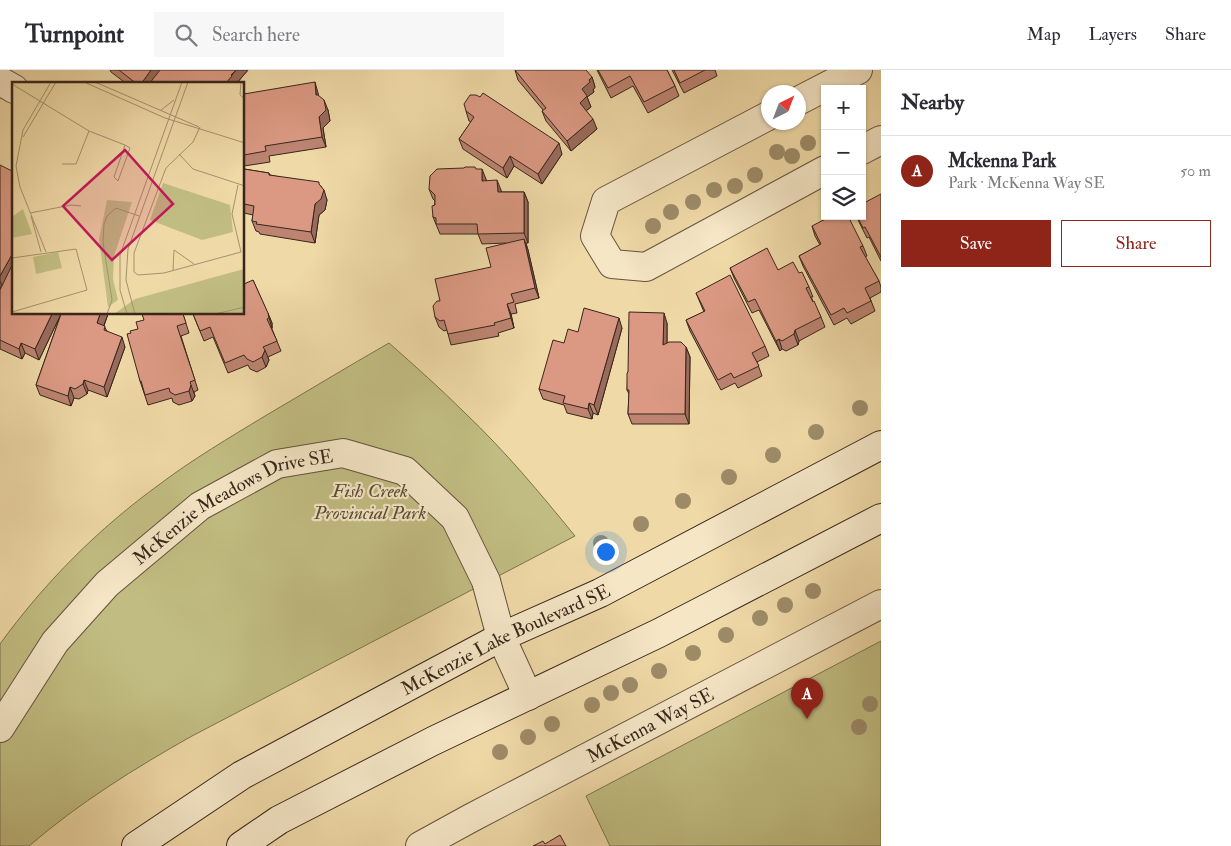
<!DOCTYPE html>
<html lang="en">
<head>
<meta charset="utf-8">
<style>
	body { margin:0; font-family:"IM FELL Double Pica",serif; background:#f7f7f7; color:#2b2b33 }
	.controls { position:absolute; right:15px; top:15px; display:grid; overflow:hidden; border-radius:0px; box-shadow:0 1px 4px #0004 }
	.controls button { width:45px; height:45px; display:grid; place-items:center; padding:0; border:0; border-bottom:1px solid #e1e1e2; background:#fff; color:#2b2b33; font:25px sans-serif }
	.compass { position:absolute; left:761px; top:15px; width:45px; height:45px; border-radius:50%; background:#fff; box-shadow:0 1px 4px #0004; rotate:42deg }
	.you { position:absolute; left:605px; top:481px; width:18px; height:18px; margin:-12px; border:4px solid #fff; border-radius:50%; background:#1a73e8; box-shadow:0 0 0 8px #1a73e833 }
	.badge { display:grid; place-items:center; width:32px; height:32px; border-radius:50%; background:#8f2418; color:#fff; font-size:16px; font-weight:700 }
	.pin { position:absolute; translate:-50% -41px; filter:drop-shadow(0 1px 2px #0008) }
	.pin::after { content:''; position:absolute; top:26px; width:18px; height:15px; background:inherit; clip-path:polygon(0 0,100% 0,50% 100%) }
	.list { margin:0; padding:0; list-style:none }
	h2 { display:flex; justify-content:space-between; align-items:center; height:65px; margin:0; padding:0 20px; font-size:21px }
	h2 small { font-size:16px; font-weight:400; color:#7c7c81 }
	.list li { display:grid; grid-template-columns:32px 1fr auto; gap:15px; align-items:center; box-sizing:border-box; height:70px; padding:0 20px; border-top:1px solid #e1e1e2 }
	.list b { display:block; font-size:19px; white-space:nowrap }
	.list p { margin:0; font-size:16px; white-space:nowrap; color:#7c7c81 }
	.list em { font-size:16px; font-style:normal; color:#7c7c81 }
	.actions { display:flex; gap:10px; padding:15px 20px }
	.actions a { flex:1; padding:11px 0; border:1px solid #8f2418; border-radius:0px; text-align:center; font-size:18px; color:#8f2418 }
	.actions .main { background:#8f2418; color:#fff }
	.icon { flex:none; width:28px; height:28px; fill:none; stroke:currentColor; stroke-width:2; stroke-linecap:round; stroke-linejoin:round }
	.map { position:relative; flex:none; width:881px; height:776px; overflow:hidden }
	header { display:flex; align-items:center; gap:30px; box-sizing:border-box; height:70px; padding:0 25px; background:#fff; border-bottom:1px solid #e1e1e2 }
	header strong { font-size:24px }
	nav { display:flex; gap:28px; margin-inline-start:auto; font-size:18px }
	.search { width:350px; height:45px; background:#f7f7f7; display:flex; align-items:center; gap:12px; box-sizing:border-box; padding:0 18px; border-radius:0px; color:#7c7c81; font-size:19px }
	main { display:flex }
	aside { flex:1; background:#fff }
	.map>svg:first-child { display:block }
	.green { fill:#c1bd82; stroke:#7c724e }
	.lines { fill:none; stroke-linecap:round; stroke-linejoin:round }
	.minor-casing { stroke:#66533e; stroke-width:30 }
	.secondary-casing { stroke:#38261b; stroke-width:30 }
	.minor { stroke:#f5e6c6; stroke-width:28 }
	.secondary { stroke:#f5e6c6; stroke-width:28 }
	.tree { fill:#9d8b68 }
	.wall { fill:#bc8471; stroke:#38261b }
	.shaded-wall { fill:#996b5c; stroke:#38261b }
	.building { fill:#db9983; stroke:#38261b }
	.labels { text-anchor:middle; stroke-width:4.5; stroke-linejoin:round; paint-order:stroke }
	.park-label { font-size:19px; font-style:italic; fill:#5a4c35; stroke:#f5e6c6 }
	.street-label { font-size:19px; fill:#38261b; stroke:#f5e6c6 }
	.inset-road { fill:none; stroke:#a6916f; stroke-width:1 }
	.view { fill:#c2185b; fill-opacity:0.15; stroke:#c2185b; stroke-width:2.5 }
	.inset-edge { fill:none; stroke:#38261b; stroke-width:2.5 }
</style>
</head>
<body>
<header>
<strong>Turnpoint</strong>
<div class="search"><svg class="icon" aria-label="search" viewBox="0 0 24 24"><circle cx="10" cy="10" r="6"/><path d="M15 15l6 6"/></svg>Search here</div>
<nav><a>Map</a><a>Layers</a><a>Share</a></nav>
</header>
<main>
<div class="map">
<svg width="881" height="776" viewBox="0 0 881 776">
	<rect width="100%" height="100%" fill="#efd9a7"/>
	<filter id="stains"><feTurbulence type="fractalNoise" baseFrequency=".004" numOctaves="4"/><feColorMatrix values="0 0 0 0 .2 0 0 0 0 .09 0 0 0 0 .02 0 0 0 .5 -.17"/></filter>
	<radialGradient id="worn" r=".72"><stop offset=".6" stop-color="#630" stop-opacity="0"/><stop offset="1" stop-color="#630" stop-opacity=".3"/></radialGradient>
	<path class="green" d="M389 273C415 296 441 319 465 343 505 381 540 423 575 466L192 666C135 698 79 733 29 776H0V574C44 513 99 458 160 414 193 389 229 368 265 346 306 322 347 297 389 273Z
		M881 571V776H610L586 726Z"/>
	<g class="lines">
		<defs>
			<g id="minor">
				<path d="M0 11 14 19"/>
				<path d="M798 31 858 0"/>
				<path d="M768 46 606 131 595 166 612 194 646 197 825 100"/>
				<path d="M862 80 881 70"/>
				<path id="s1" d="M0 658 55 572 107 514 200 436 277 394 343 383 405 401 455 448 486 511 501 567 528 626"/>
				<path id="s2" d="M420 776 471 748 881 534"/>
			</g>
			<g id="secondary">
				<path id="s3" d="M136 776 242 705 501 567 600 523 881 375"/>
				<path d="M241 776 279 750 433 671 659 563 881 448"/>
			</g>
		</defs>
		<use href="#minor" class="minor-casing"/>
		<use href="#secondary" class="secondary-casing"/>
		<use href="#minor" class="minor"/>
		<use href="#secondary" class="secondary"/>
	</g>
	<g class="tree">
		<circle cx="808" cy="73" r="8"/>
		<circle cx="777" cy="82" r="8"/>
		<circle cx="792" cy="86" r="8"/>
		<circle cx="755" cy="105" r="8"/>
		<circle cx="735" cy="116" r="8"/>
		<circle cx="714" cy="120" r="8"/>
		<circle cx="693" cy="132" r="8"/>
		<circle cx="671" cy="142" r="8"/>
		<circle cx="653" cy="156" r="8"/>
		<circle cx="860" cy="338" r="8"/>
		<circle cx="816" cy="362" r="8"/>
		<circle cx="773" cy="385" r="8"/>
		<circle cx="729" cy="407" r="8"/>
		<circle cx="683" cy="431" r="8"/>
		<circle cx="641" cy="454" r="8"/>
		<circle cx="601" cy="473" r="8"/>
		<circle cx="813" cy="521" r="8"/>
		<circle cx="785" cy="535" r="8"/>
		<circle cx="760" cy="548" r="8"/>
		<circle cx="726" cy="565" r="8"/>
		<circle cx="693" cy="583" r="8"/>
		<circle cx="659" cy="601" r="8"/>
		<circle cx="630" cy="615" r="8"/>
		<circle cx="611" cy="623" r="8"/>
		<circle cx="870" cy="634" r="8"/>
		<circle cx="592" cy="635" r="8"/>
		<circle cx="552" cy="654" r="8"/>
		<circle cx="859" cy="657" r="8"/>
		<circle cx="528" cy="667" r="8"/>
		<circle cx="500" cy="682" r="8"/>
	</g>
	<path class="wall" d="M110 0H248L236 14H127L111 2Z
		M515 0 592 7 595 17 593 20 594 22 587 27 591 37 586 41 597 59 571 81 546 51 542 41 543 40 518 10Z
		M597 0H667L675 16 679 26 648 43 633 16 611 28Z
		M672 0H715L717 6 684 23Z
		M318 23V25L328 40 330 51 323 58 326 77 269 86 270 92 244 96V24Z
		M466 41 562 84 542 114 514 96 507 108 463 79 459 69 471 52 469 51Z
		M0 95 14 244H61L39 290 25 283 22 289 0 279V220L1 217H0Z
		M244 99 269 103 270 105 321 116 327 130 325 140 319 145 315 173 260 164 259 162 256 161 252 151 253 145 244 143Z
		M476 99 486 109V111L501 120V122H524L528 132V173H526L528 180 539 228 515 234 517 243 511 244 514 258 498 263 499 266 451 275 447 260 444 261 439 257 435 247 440 231 491 197 506 173 482 174 478 164H440L433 147 435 131 433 129 429 119Z
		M881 124V191L869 167 867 168 856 146H862Z
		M812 156 863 176 867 186 865 187 879 211 881 217V222L870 228 875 241 851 254 847 248 834 255 803 196 799 186 820 175 815 166Z
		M730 198 778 200 799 203 809 217 813 227H811L821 247 825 257 799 271 798 275 786 281 782 279 780 281 759 240 752 243 734 208Z
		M253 210 272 253V259L281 281 268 287 269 290 266 297 257 302 250 299 248 295 228 303 213 267 204 271 193 244H244Z
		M696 223 765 276 769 286 757 292 762 306 738 318 735 313 721 320 690 261 686 250 704 242Z
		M61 244H108L104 256 107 261 125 277 107 327 88 320 87 324 79 329 74 328 71 336 40 325 36 315Z
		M183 244 189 263 181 266 198 320 194 322 195 326 192 331 179 335 173 332 172 328 148 335 140 311 131 263Z
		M667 253V273L686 277 690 287 689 354H632L628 344 629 324 627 320 628 302Z
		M622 258 598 345 593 343 592 349 567 343 564 335 543 329 539 319 564 273 578 262Z"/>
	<path class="shaded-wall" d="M151 0H162L152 14H141Z
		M236 0H248L236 14H225Z
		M592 7 595 17 593 20 594 22 587 27 591 37 583 43 580 33 582 19Z
		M315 12 318 23 319 35 316 25Z
		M324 30 328 40 330 51 323 58 326 77 322 67 319 47Z
		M593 49 597 59 571 81 567 71Z
		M559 73 562 84 542 114 538 104Z
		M510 86 514 96 507 108 503 98Z
		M482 99 486 109V121L482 111Z
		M497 110 501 120V132L498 122Z
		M324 120 327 130 325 140 319 145 315 173 311 162 315 134Z
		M524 122 528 132V173L524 163Z
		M524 169 528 180 539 228 535 218Z
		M14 181V198L3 218 0 211V206Z
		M507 234 511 244 514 258 511 248Z
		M268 243 272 253V258L269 248Z
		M664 243 667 253V285L663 275Z
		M52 244H61L39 290 35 279Z
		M100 244H108L101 263 97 253Z
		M619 248 622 258 598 345 594 335Z
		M795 260 799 271 798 275 794 264Z
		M122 267 125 277 107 327 104 317Z
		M779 269 782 279 780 281 776 271Z
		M21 273 25 283 22 289 19 279Z
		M686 277 690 287 689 354 685 344Z
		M265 280 269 290 266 297 262 287Z
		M84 310 88 320 87 324 83 314Z
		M191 315 195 326 192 331 189 321Z
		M70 317 74 328 71 336 68 326Z
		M589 333 593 343 592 349 588 339Z"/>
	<path class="building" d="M119 0H151L141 14H137Z
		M160 0H236L231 5 232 6 225 14H149Z
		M515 0H586L592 7 589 10 590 12 582 19 587 26 580 33 593 49 567 71 542 41 546 38Z
		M598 0H667L675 16 644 32 630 6 608 18Z
		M674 0H705L680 13Z
		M315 12 316 25H318L324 30 326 40 319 47 322 67 265 76 266 81 244 85V24Z
		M483 23 559 73 538 104 510 86 503 98 459 69 474 47 466 41 464 34 470 25H476L480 27Z
		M0 95 14 102V125L12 129 14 130V181L0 206Z
		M465 97H475L476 99H482V111L497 110 498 122H524V163L478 164 477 154H436V148L433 147 432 136 435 135V125L429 119 430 106 437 99 464 98Z
		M244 99 269 103V105L319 112V114L324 120 321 129 315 134 311 162 256 154 257 152 252 151 254 136 244 134Z
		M881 124V187L865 157 863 158 857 146H862V134Z
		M831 146H848L863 176 860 177 879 211 865 218 871 231 847 243 844 238 831 245 799 186 821 174 812 156Z
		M524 169 535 218 511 224 514 232 507 234 511 248 494 253 495 255 448 264 444 250 440 251 435 247 433 236 437 231H440L435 209 491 197 486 178Z
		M767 178 778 200 793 192 799 203 802 202 809 217 806 218 813 232 814 231 821 247 795 260 794 264 782 271 779 269 776 271 755 229 748 232 730 198Z
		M14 191V244H52L35 279 21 273 19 279 0 270V220Z
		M730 205 765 276 752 283 759 296 734 308 731 303 718 310 686 250 705 241 696 223Z
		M253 210 268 243 269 248 267 249 277 271 263 277 265 280 262 287 253 292 247 289 244 285 225 293 210 257 200 261 193 244H244V214Z
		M584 238 619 248 594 335 589 333 588 339 563 333 565 326 539 319 553 270 564 273 568 259 578 262Z
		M629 242 664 243 663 275 669 272H681L686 277 685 344H628L629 320H627V303L628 302Z
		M61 244H100L97 253 105 256 104 260 122 267 104 317 84 310 83 314 75 319 70 317 68 326 36 315Z
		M142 244H183L186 253 177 256 195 310 190 312 191 315 189 321 175 325 170 322 169 318 145 325 141 311H140L127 264 131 263 130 261 138 259 136 252 144 250Z
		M560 765 566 776H533L543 771 545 774Z"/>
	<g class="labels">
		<g class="park-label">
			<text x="370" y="427">Fish Creek<tspan x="370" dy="22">Provincial Park</tspan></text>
		</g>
		<g class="street-label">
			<text dy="7" stroke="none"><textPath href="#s1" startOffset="331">McKenzie Meadows Drive SE</textPath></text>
			<text dy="7" stroke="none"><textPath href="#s3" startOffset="424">McKenzie Lake Boulevard SE</textPath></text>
			<text dy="7" stroke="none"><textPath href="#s2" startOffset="260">McKenna Way SE</textPath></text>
		</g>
	</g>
	<g transform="translate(12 12)">
		<rect width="232" height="232" fill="#efd9a7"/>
		<path d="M151 101 218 123 221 150 190 158 138 138ZM95 118 120 120 102 174 101 197 106 218 96 225 87 157ZM11 127 20 152 0 156V135ZM46 170 50 186 24 192 21 175ZM232 187V232H102L123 217Z" fill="#c1bd82"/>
		<path class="inset-road" d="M72 0 153 36 233 61M83 0 187 45M229 0 228 13 233 17M0 2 77 49 113 63 118 66 106 99 102 95 113 63M149 28 162 18M188 45 181 60 154 86 122 171V190L126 193 152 191 229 170 220 132 226 103M11 55 44 0M167 72 181 87 233 104M50 82H64L77 49M18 131 59 123 69 124M19 134 29 170M34 170 8 105 4 84 11 48 39 0M0 176 64 167 75 208 0 230M161 188 162 168 182 182M95 232 100 218 91 160 92 142 95 134 104 126 127 134M115 232 108 208V173L170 0M123 232 114 198 116 167 176 0M203 232 233 225"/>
		<path class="view" d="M113 68 161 122 100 178 51 124Z"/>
		<rect width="232" height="232" class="inset-edge"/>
	</g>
	<rect width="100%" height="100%" filter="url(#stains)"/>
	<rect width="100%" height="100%" fill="url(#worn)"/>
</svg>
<div class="controls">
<button>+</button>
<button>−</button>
<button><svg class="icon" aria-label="layers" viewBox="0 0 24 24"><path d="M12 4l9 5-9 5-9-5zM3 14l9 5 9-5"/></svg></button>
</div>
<svg class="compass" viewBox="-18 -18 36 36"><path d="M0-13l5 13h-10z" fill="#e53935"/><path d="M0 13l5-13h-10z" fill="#7c7c81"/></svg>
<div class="you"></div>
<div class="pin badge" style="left:807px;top:649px">A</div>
</div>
<aside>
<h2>Nearby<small></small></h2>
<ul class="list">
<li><span class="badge">A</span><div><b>Mckenna Park</b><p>Park · McKenna Way SE</p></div><em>50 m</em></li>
</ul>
<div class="actions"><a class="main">Save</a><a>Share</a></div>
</aside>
</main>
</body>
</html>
